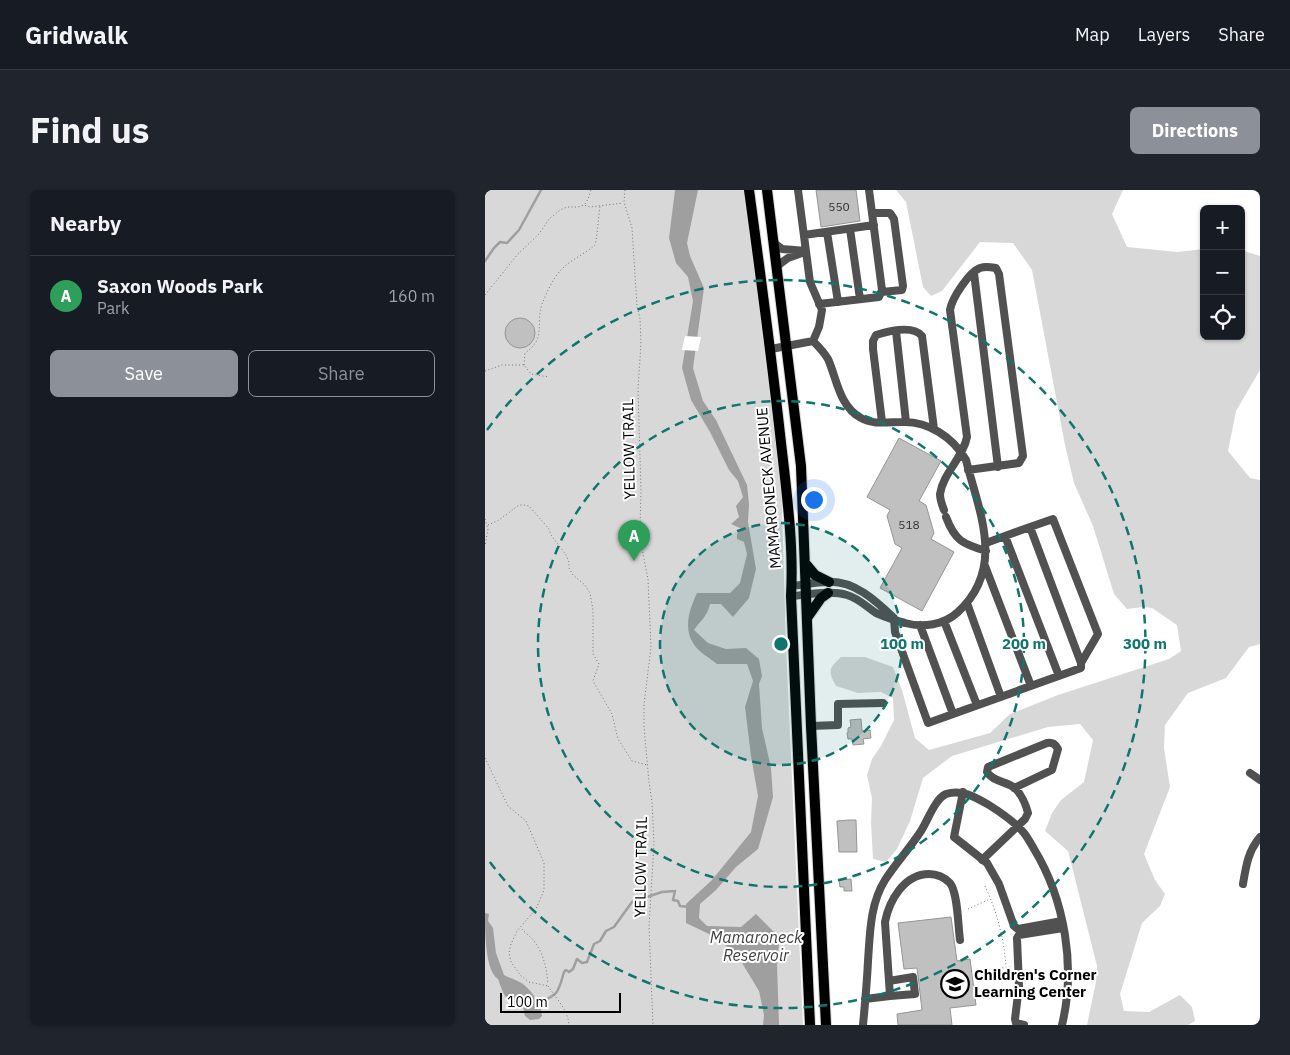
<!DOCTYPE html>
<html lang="en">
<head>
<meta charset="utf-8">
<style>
	body { margin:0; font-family:"IBM Plex Sans",sans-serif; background:#20242c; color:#f1f3f6 }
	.controls { position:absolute; right:15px; top:15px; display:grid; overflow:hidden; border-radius:8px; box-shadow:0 1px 4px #0004 }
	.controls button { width:45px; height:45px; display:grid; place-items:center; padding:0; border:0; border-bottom:1px solid #363941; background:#171b24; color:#f1f3f6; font:25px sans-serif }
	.scale { position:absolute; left:15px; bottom:12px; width:121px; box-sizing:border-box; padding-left:5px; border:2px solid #000; border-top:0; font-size:14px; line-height:18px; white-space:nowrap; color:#000; -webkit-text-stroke:4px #fff; paint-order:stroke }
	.you { position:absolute; left:328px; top:309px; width:18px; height:18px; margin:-12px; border:4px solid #fff; border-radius:50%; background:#1a73e8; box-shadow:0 0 0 8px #1a73e833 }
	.badge { display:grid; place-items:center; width:32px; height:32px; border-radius:50%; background:#8c9099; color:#fff; font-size:16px; font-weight:700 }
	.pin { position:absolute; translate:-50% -41px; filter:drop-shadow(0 1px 2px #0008) }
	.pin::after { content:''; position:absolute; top:26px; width:18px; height:15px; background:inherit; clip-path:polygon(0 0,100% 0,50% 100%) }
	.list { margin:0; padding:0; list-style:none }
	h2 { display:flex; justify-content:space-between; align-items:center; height:65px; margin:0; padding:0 20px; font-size:21px }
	h2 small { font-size:16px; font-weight:400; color:#9ea1a6 }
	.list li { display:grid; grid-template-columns:32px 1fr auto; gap:15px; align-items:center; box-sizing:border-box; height:80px; padding:0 20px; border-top:1px solid #363941 }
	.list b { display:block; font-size:19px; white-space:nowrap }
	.list p { margin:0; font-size:16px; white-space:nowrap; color:#9ea1a6 }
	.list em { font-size:16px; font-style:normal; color:#9ea1a6 }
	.actions { display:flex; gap:10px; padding:15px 20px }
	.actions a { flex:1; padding:11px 0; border:1px solid #8c9099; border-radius:8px; text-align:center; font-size:18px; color:#8c9099 }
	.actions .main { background:#8c9099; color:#fff }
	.icon { flex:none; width:28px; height:28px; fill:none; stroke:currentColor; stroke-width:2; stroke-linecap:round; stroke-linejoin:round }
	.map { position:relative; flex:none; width:775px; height:835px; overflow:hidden; border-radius:8px }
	header { display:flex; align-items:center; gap:30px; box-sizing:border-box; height:70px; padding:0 25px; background:#171b24; border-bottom:1px solid #363941 }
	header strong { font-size:24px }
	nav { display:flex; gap:28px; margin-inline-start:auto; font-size:18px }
	.intro { display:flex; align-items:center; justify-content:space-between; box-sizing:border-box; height:120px; padding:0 30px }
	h1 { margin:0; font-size:35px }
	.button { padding:12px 22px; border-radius:8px; background:#8c9099; color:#fff; font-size:18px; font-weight:700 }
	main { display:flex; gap:30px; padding:0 30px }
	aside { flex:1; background:#171b24; border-radius:8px; box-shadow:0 1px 4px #0004 }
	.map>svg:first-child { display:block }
	.green { fill:#d8d8d8 }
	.water { fill:#9f9f9f }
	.pier { fill:#fff }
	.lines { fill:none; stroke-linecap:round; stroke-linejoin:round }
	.stream { stroke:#9f9f9f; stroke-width:2.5 }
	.building { fill:#c0c0c0; stroke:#959595 }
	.major-casing { stroke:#dbdbdb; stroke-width:12 }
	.path { stroke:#737373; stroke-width:1; stroke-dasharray:1 2.5; stroke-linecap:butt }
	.minor { stroke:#515151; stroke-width:8 }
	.major { stroke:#000; stroke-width:10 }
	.ring { fill:none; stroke:#0f766e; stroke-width:2.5; stroke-dasharray:9 6 }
	.labels { text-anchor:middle; stroke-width:4; stroke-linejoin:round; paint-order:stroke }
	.number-label { font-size:12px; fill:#303030 }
	.street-label { font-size:15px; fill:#000; stroke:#fff }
	.poi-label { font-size:15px; font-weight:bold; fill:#000; stroke:#fff; text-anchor:start }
	.water-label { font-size:16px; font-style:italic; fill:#404040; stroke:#fff }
	.centre { fill:#0f766e; stroke:#fff; stroke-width:2.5 }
	.ring-label { font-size:15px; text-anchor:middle; font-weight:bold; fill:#0f766e; stroke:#fff; stroke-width:4; stroke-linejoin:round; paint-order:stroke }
</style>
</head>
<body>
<header>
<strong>Gridwalk</strong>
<nav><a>Map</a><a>Layers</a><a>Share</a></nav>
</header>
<div class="intro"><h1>Find us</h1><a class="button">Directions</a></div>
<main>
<aside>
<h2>Nearby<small></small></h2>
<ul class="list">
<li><span class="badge" style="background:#2e9e5b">A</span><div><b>Saxon Woods Park</b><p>Park</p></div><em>160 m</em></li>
</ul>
<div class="actions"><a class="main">Save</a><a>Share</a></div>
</aside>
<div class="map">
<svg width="775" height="835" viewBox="0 0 775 835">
	<rect width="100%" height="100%" fill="#fff"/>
	<path class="green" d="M0 0H259L296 286 301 455 318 835H0Z
		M411 0H638L627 24 642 57 692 62 719 59V146H756V60L775 66V180L751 221 743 261 765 288 775 290V454L764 457 741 488 703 503 680 535 679 558 685 597 659 664 670 690 680 704 675 716 657 733 635 804 639 821 664 822 695 805 707 817 710 831 703 835H602L611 792 612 776 583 661 560 641 567 623 576 610 599 592 608 550 595 534 563 537 467 566 438 588 425 631 412 659 401 672 388 669 386 632 387 608 382 585 387 569 396 556 409 530 408 508 396 502 373 503 351 496C343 481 343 479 356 467H380L408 477 417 500 430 548 444 560 505 543 525 524 573 505 684 469 696 461 692 435 667 418 658 417 642 419 629 404 608 336 589 293 580 255 547 80 528 53 495 52 457 101 446 106 438 97 421 12Z"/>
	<path class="water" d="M190 0H213L202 53 205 66 219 98 208 178 218 211 231 230 262 295 264 314 263 332 271 379 264 408 248 427 236 414H225C222 427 216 430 209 440L223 453 241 459 261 458 274 469 277 486 274 494 277 538 286 578 288 607 273 659 251 677 231 700 215 714 214 728 222 736 256 737 271 724 288 741 295 745 292 774 294 835H278L279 825 274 801 251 763 224 744 201 733V714L227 690 266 642 273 606 266 566 260 517 268 491 262 474H232C225 468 213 462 208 453 198 437 205 418 212 403H245L255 393 262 364 259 352 252 349V344L257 339 246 334 254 327 251 316 258 307 253 291 244 280 225 242 206 210 197 178 208 111 203 87 191 73 184 48Z
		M0 723 4 724 3 731 8 738 11 763 19 785C24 788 33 790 38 794 47 801 56 814 57 826L54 829 45 830 40 826 38 817C22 818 18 802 13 789 0 781 0 741 0 723Z"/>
	<path class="pier" d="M200 146 216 147 213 161 197 160Z"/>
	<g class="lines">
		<path class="stream" d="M0 71 9 58 15 52 22 53 34 40 56 0
			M54 813C74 804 73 803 79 782L81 780 84 782 88 779 92 769 97 773 102 772 109 754 115 751 121 741 129 737 147 712 177 702 190 701 188 710 193 711 195 716 204 717"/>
	</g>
	<path class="building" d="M331 0H371L375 31 336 37Z
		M20 143a15 15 0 1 1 30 0a15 15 0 1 1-30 0Z
		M414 248 456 271 434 311 441 315 449 343 446 349 469 362 437 421 395 398 417 358 410 354 402 326 405 320 382 307Z
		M376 529 377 541 385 540 386 548 378 549 379 554 368 555 367 549H363L362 543H363V538L366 537 365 530Z
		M364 630H371L372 662H354L352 631Z
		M366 689 367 701H359V697H355L354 690Z
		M466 727 472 771 485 769 491 815 465 818 467 835H413L412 824 437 820 432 778 419 779 413 733Z"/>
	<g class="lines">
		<defs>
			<path id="major" d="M264 0C275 81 286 163 295 244 301 298 309 353 306 406L325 835
				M282 0 316 276 326 536 341 835
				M320 373 330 385 344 392
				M322 428 336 408 343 403"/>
		</defs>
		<use href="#major" class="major-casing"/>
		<path class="path" d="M140 0 139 12 147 38 152 116 155 129 156 153 153 199 156 301 155 337 158 364 163 389 166 457 159 514V537L164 592 167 612 169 654 164 737 168 835
			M100 14 103 9 106 0
			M0 105 32 65 54 44 64 29 75 20 82 17H93L99 15 105 17 138 13
			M39 175 40 163C62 148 50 135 57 114 61 104 68 88 76 80 85 70 100 64 110 55 113 42 113 29 115 16
			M0 181 17 175H39L46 184 64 187
			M0 329 3 339 0 356
			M3 335 14 330 34 315H39L44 316 64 339 66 345 81 365 84 372V378L88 385 100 395 105 403 108 420V464L114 474 108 491 127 524 133 549 147 571 162 575
			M0 568 23 616 41 631 59 673V700L51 719 32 741 26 754 24 763 26 772 36 786 44 792 63 796
			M500 696C512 722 519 748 521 777
			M483 719 505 709
			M37 739C41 744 48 748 51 754 59 765 62 781 63 794
			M486 781 526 777
			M63 796C71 808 83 820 84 835"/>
		<path class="minor" d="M313 0 325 92 337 120 334 137 328 151
			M387 23H405L409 29 418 96 417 100 397 102
			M365 39 375 109
			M342 42 353 112
			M319 45 389 35
			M289 53 297 59 321 61
			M292 76 303 68 317 63
			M489 83 513 277
			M334 114 394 107 397 100 384 0
			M411 141 421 232
			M286 159 328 151
			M397 232 388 159V151L391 145C404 141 428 135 437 146L449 239
			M459 320C457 315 455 309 455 304 458 283 478 268 482 247L465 120C467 108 484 82 495 78 501 76 505 77 511 78L514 84 538 266 534 273 483 280
			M461 327C470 351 478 354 501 361
			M545 337 568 329 613 444 596 473
			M520 346 574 486
			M500 376 546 496
			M306 396C318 395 330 392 342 392 369 390 391 411 409 428L410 442 443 533 596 478V473L545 337 501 353
			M306 406C323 405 345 400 362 405 373 408 382 417 391 423 398 426 412 431 420 433 438 438 459 435 473 422 521 378 494 322 481 270 468 247 443 231 417 232 404 232 387 235 376 228 354 216 352 189 343 169 339 162 333 156 328 151
			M482 413 516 507
			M459 431 492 515
			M435 435 468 524
			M326 536 353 535V514L398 513
			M765 583 775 590
			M478 602 469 647 502 673 514 694 529 736 533 739 577 731
			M497 670 540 629 543 623C541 615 536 604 530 598 521 591 508 592 502 582L503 577 562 553C568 552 570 554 573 559L567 580 529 598
			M758 694C761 676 763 661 775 647
			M404 791 428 787 430 804 405 806
			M380 809 405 806 400 732C404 711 419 684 444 684 451 684 459 687 465 693 473 703 473 736 475 750
			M378 835C380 814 382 792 383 771 385 743 385 714 400 690 411 673 425 658 436 641 443 630 450 609 461 604 477 599 490 607 504 615 515 622 531 633 539 643 543 648 546 654 549 659 580 710 591 777 577 835
			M539 835 531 833 530 829 534 796 532 748 534 745 578 738"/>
		<use href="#major" class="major"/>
	</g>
	<circle cx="296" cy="454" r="121" fill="#0f766e" fill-opacity=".12"/>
	<g class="ring">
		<circle cx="296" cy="454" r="121"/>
		<circle cx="296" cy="454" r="243"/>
		<path d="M2 240A364 364 0 1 1 2 668"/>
	</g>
	<defs>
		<symbol id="school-ring" viewBox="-11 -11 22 22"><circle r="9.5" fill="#fff" stroke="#000" stroke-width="1.5"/><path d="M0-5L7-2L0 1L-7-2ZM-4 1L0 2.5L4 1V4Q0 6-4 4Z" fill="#000"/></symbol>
	</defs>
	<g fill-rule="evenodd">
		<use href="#school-ring" x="454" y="778" width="32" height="32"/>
	</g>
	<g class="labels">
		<g class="number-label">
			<text x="354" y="21">550</text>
			<text x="424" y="339">518</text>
		</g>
		<g class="street-label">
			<text transform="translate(144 259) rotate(-91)" y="5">YELLOW TRAIL</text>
			<text transform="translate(284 298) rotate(-95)" y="5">MAMARONECK AVENUE</text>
			<text transform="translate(156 677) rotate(-89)" y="5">YELLOW TRAIL</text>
		</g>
		<g class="poi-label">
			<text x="489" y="790">Children's Corner<tspan x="489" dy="17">Learning Center</tspan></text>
		</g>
		<g class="water-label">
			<text x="271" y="753">Mamaroneck<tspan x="271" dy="18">Reservoir</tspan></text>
		</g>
	</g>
	<circle cx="296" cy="454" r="8" class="centre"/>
	<g class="ring-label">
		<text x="417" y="459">100 m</text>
		<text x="539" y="459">200 m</text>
		<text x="660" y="459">300 m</text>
	</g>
</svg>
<div class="controls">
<button>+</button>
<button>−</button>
<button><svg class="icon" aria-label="locate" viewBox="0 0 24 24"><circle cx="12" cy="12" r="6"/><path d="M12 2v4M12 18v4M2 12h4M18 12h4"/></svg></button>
</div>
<div class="scale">100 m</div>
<div class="you"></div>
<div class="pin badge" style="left:149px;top:371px;background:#2e9e5b">A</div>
</div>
</main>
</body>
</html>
